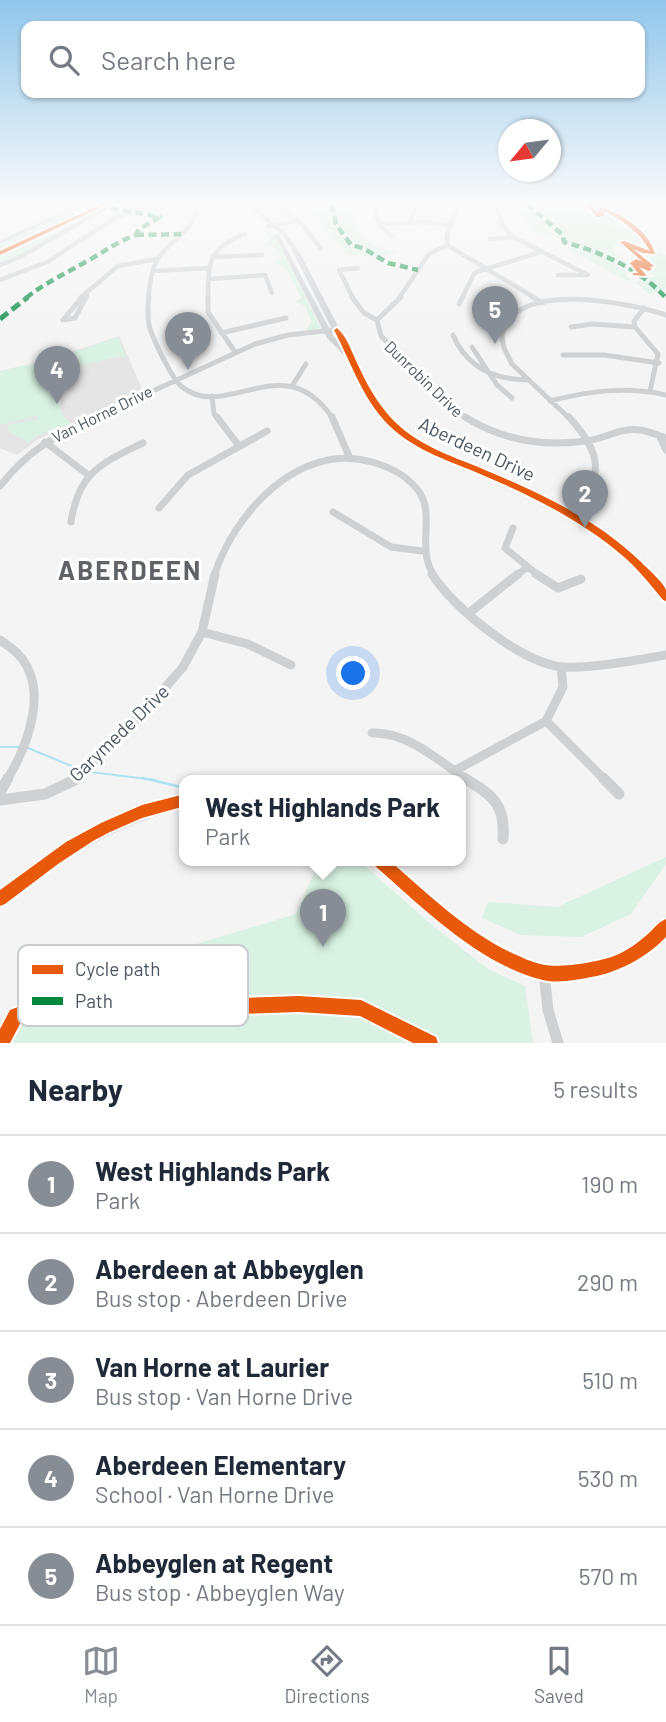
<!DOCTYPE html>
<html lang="en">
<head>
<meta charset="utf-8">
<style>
	body { margin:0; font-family:Barlow,sans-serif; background:#f2f2f3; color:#1f2937 }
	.compass { position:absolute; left:498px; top:119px; width:63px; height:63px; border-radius:50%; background:#fff; box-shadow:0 2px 5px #0004; rotate:241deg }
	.you { position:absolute; left:354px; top:674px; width:24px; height:24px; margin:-18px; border:5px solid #fff; border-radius:50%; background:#1a73e8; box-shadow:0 0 0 10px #1a73e833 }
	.badge { display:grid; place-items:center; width:46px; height:46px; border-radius:50%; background:#868d94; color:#fff; font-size:23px; font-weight:700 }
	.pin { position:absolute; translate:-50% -58px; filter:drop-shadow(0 2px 4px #0008) }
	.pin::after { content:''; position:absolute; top:37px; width:24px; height:21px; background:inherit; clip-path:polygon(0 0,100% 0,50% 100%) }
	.popup { position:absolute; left:179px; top:775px; width:287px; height:91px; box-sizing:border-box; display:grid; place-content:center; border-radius:14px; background:#fff; filter:drop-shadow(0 2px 5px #0005); font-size:23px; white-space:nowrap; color:#747a83 }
	.popup b { font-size:26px; color:#1f2937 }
	.popup::after { content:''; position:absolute; left:50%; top:100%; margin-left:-14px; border:14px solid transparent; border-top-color:#fff }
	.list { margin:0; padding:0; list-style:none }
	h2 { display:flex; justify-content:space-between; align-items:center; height:91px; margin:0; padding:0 28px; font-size:30px }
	h2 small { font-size:23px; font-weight:400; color:#747a83 }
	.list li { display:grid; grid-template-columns:46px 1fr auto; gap:21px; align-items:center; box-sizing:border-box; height:98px; padding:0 28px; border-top:2px solid #e0e1e3 }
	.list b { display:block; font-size:26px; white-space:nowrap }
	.list p { margin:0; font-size:23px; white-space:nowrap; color:#747a83 }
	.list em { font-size:23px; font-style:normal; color:#747a83 }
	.icon { flex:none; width:38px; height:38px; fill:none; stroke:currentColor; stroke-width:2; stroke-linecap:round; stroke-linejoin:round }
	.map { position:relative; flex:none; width:666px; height:1043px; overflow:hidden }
	.search { position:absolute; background:#fff; box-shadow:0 2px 5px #0004; left:21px; right:21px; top:21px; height:77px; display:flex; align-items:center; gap:18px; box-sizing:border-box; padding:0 24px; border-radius:14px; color:#747a83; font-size:26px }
	.sheet { height:581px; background:#fff }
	nav { display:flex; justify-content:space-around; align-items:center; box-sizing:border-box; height:98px; border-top:2px solid #e0e1e3; background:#fff; font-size:19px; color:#747a83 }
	nav a { display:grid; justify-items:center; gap:4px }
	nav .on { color:#868d94 }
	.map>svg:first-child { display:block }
	.education { fill:#e6e5e6 }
	.green { fill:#d9f2e3 }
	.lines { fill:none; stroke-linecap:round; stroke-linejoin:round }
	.stream-far1 { stroke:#aee2f0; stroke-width:2 }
	.stream { stroke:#aee2f0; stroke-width:2.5 }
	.minor-far4 { stroke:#ced0d2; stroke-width:4.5 }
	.minor-far3 { stroke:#ced0d2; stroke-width:5 }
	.minor-far2 { stroke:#ced0d2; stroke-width:7 }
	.minor-far1 { stroke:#ced0d2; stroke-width:9 }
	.minor { stroke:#ced0d2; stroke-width:11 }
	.secondary { fill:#ced0d4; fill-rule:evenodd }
	.primary { fill:#caced1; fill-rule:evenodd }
	.quiet-far1 { stroke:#00873e; stroke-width:4.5; stroke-dasharray:8 4.5; stroke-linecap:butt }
	.quiet { stroke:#00873e; stroke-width:5; stroke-dasharray:10 5; stroke-linecap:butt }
	.cycleway-casing { stroke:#fff; stroke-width:4 }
	.cycleway { fill:#e8590c; fill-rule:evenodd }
	.labels { text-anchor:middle; stroke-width:6; stroke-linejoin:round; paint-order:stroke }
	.far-street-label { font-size:16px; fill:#4a5661; stroke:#fff }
	.street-label { font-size:19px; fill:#4a5661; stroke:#fff }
	.district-label { font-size:26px; font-weight:bold; letter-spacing:2px; fill:#5f6368; stroke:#fff }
	.key { fill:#fff; stroke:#c9ccd0; stroke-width:2 }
	.key-label { font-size:19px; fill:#4a5661 }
</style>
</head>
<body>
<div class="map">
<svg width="666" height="1043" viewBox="0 0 666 1043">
	<rect width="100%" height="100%" fill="#f4f4f4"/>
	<path class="education" d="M119 336 143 391 37 440 17 455 0 448V371L48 360Z"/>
	<path class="green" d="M89 204 105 207 17 258 0 264V244Z
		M300 204H353C356 243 362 242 398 253L372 257 347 254 317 218Z
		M511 204H590L588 211C600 218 610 215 623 220L614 226 633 233 645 243H616L613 250 620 257 614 266 628 271 626 277 631 279 630 282 569 250 574 246 553 236 535 233Z
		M262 225 277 240 320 327 318 329 306 330 312 322 305 306 296 302 301 297 287 269 275 263 282 259 277 248 267 244 271 237 258 226Z
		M640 246 666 255V289L649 294 636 282 655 276 624 262 633 256 627 250Z
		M118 337 126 358 121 356 54 371 51 360Z
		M48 360 63 416 71 423 50 433 45 431 28 442 8 431V425L37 419 38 416 0 425V371Z
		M666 857V864L631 914 581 937 521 935 482 918 488 902 557 907Z
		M319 861H359L432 925 488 969 525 986 533 1043H0V1020L4 1023 20 1000 67 983 296 914Z"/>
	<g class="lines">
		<path class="stream-far1" d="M0 747H19
			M28 748 81 770
			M90 772 156 780"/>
		<path class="stream" d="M143 778 185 788"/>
		<path class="minor-far4" d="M274 204 303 225 321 249
			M380 204 375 212 380 226 391 235
			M459 204 447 234V245L535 298
			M495 204 504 228 513 237 588 275H558
			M409 222 419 204
			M380 224 423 222 451 225
			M268 226 296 221
			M490 239 513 237
			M212 257 262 255
			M0 265 20 257 112 204
			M154 271 208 268
			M209 279 265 275 272 293
			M0 280 47 262 115 218 153 204
			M80 298 118 266 157 259
			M85 298 87 294
			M148 298C150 285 151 267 160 256 174 237 196 230 197 204
			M208 298C208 262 209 248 245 234
			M353 298 339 270 358 268
			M399 298 429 254 447 245
			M462 298 474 274 479 271 541 252"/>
		<path class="minor-far3" d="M82 297 63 320 75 318 86 297
			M149 297C145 324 151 334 163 358 168 367 173 379 181 386 225 424 284 344 333 419
			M208 297V312L235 352
			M352 297 364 313 377 320
			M401 297 377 320 381 336 456 412 468 419
			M532 297 543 303
			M459 304 463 297
			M644 308 634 321 635 327 658 354 650 391
			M571 327 592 324 635 327
			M221 333 286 318
			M453 335C467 368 494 380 529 380
			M472 347 497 385 512 398
			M563 355H604L659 363
			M292 386 306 364
			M212 396 214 414 218 419
			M550 401C589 391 626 386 666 395
			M92 419 255 344 288 335 333 330
			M570 419 512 364 504 348 502 336C513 278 629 303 666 315"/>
		<path class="minor-far2" d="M217 417 239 446
			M332 417 349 456
			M465 417C502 440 543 447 586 441 604 439 621 427 640 430 648 431 658 435 666 438
			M569 417C602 454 606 476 570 512
			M660 437 666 450
			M45 442 87 474
			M0 486C30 448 53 438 96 417
			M159 508 188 475 267 431
			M333 512 391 547 422 551
			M71 522C78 473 101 463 143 443
			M513 528 505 548 539 576
			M214 576C234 513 299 441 372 462 390 467 409 477 420 493 435 518 416 548 434 576
			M516 576 526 568"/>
		<path class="minor-far1" d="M432 574C453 608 523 664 563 667 590 669 639 660 666 655
			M536 574 558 588 581 579
			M469 613 518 574
			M202 632 248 644 291 665
			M0 640C6 644 13 649 18 654 50 688 28 745 7 780
			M546 721 605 780
			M372 733C407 731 439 761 467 780
			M456 770 546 721 563 687 561 667
			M76 780 144 712 183 667 202 632 215 574"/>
		<path class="minor" d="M464 778C492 795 506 804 503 839
			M603 778 619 794
			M0 792 8 778
			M0 800 45 794 79 778
			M544 973 548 1010 558 1043"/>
		<path class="secondary" d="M245 204H251L286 233 296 246 380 406C395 422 411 435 431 446 504 485 580 501 642 562 656 575 666 582 666 602L662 600 645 578 626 559 582 526 534 500 424 450 397 432 384 421 372 407 346 357 327 338 274 234 279 235 334 337 338 341 290 246 282 235Z
			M185 792V808C122 824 88 844 36 882 26 890 15 896 6 905L0 907V888C61 841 109 811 185 792Z
			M372 861H393C433 897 490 952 544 963 562 967 596 961 613 955 625 950 636 942 645 934 652 928 657 921 666 917V939C645 960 616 976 586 979 573 981 560 983 548 982 539 981 530 977 522 974 465 952 419 907 374 867Z"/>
		<path class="primary" d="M80 204H89L0 244V240Z"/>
		<path class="quiet-far1" d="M332 204 336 224 351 245 363 248 388 263 418 270
			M527 204 563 235 564 242C601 252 640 269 666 298
			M136 235 183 234
			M26 298C46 282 65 274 87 261 104 252 118 241 136 235L139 229 160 217 102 206"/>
		<path class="quiet" d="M0 319 28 297"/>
		<defs>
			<path id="cycleway" d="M102 204H108L0 255V251Z
				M585 204H590L599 214 597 210 602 207C623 215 650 232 655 254L643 253 633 249 654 266 650 267 652 269 649 271 639 267 646 275 645 276 633 275V273H638L630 263 636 259 642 261 620 242 624 241 650 251C640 232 621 219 602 210L605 216 597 217Z
				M337 328C347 336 352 353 358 365 375 402 393 428 431 447 448 456 467 462 485 470 540 493 598 520 641 562 647 568 664 583 666 590 666 594 666 597 666 601L663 600C650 584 638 569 623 556 581 520 530 495 480 474 450 461 419 452 394 430 364 404 352 364 334 330Z
				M185 794V806L142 818 110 832 93 841 58 864 5 904 0 906V890L66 842 101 823 142 805Z
				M373 861H390C428 894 465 930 510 952 521 957 533 963 545 965 562 968 598 962 614 956 627 951 639 942 650 932 655 927 659 922 666 919V937C648 956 623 970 597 976 581 979 559 984 543 980 480 965 423 908 375 866Z
				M111 990 239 998 299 996 361 1000 436 1037 438 1043H413L360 1016 299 1012 239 1014 111 1006 57 1008 21 1022 10 1043H0V1029L10 1010 57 992Z"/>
		</defs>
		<use href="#cycleway" class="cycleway-casing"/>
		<use href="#cycleway" class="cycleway"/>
	</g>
	<linearGradient id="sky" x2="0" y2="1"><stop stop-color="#91c6eb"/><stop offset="0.58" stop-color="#fafafa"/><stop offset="1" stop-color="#fafafa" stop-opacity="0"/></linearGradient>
	<rect width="666" height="350" fill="url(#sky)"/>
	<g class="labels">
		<g class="far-street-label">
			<text transform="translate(424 379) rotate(44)" y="6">Dunrobin Drive</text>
			<text transform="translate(102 414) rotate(-26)" y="6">Van Horne Drive</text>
		</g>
		<g class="street-label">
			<text transform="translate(477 449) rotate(25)" y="7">Aberdeen Drive</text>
			<text transform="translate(119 733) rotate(-44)" y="7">Garymede Drive</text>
		</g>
		<g class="district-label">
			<text x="130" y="580">ABERDEEN</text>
		</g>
	</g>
	<rect x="18" y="945" width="230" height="81" rx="10" class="key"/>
	<rect x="32" y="965" width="31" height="9" fill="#e8590c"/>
	<rect x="32" y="997" width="31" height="8" fill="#00873e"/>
	<g class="key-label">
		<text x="75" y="976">Cycle path</text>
		<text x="75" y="1008">Path</text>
	</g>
</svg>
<svg class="compass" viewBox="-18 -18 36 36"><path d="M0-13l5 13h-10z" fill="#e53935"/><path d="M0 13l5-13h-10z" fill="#747a83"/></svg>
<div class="you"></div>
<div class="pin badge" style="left:323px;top:947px">1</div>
<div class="popup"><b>West Highlands Park</b>Park</div>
<div class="pin badge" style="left:585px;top:528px">2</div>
<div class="pin badge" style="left:188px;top:370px">3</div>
<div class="pin badge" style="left:57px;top:404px">4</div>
<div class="pin badge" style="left:495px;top:344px">5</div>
<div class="search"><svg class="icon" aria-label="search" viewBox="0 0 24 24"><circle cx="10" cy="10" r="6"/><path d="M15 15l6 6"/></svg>Search here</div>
</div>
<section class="sheet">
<h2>Nearby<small>5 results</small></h2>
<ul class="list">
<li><span class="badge">1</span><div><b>West Highlands Park</b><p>Park</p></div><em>190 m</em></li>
<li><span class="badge">2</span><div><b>Aberdeen at Abbeyglen</b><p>Bus stop · Aberdeen Drive</p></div><em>290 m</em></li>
<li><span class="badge">3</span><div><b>Van Horne at Laurier</b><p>Bus stop · Van Horne Drive</p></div><em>510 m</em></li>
<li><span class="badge">4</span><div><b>Aberdeen Elementary</b><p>School · Van Horne Drive</p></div><em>530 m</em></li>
<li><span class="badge">5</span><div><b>Abbeyglen at Regent</b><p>Bus stop · Abbeyglen Way</p></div><em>570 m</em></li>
</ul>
</section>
<nav>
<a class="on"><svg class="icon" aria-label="map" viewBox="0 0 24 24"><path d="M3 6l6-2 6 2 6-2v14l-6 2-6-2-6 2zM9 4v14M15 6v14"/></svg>Map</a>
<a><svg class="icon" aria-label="directions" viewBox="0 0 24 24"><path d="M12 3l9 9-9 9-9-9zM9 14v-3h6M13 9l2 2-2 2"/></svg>Directions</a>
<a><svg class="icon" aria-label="saved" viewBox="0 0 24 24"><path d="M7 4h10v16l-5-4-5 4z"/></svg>Saved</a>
</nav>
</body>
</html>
